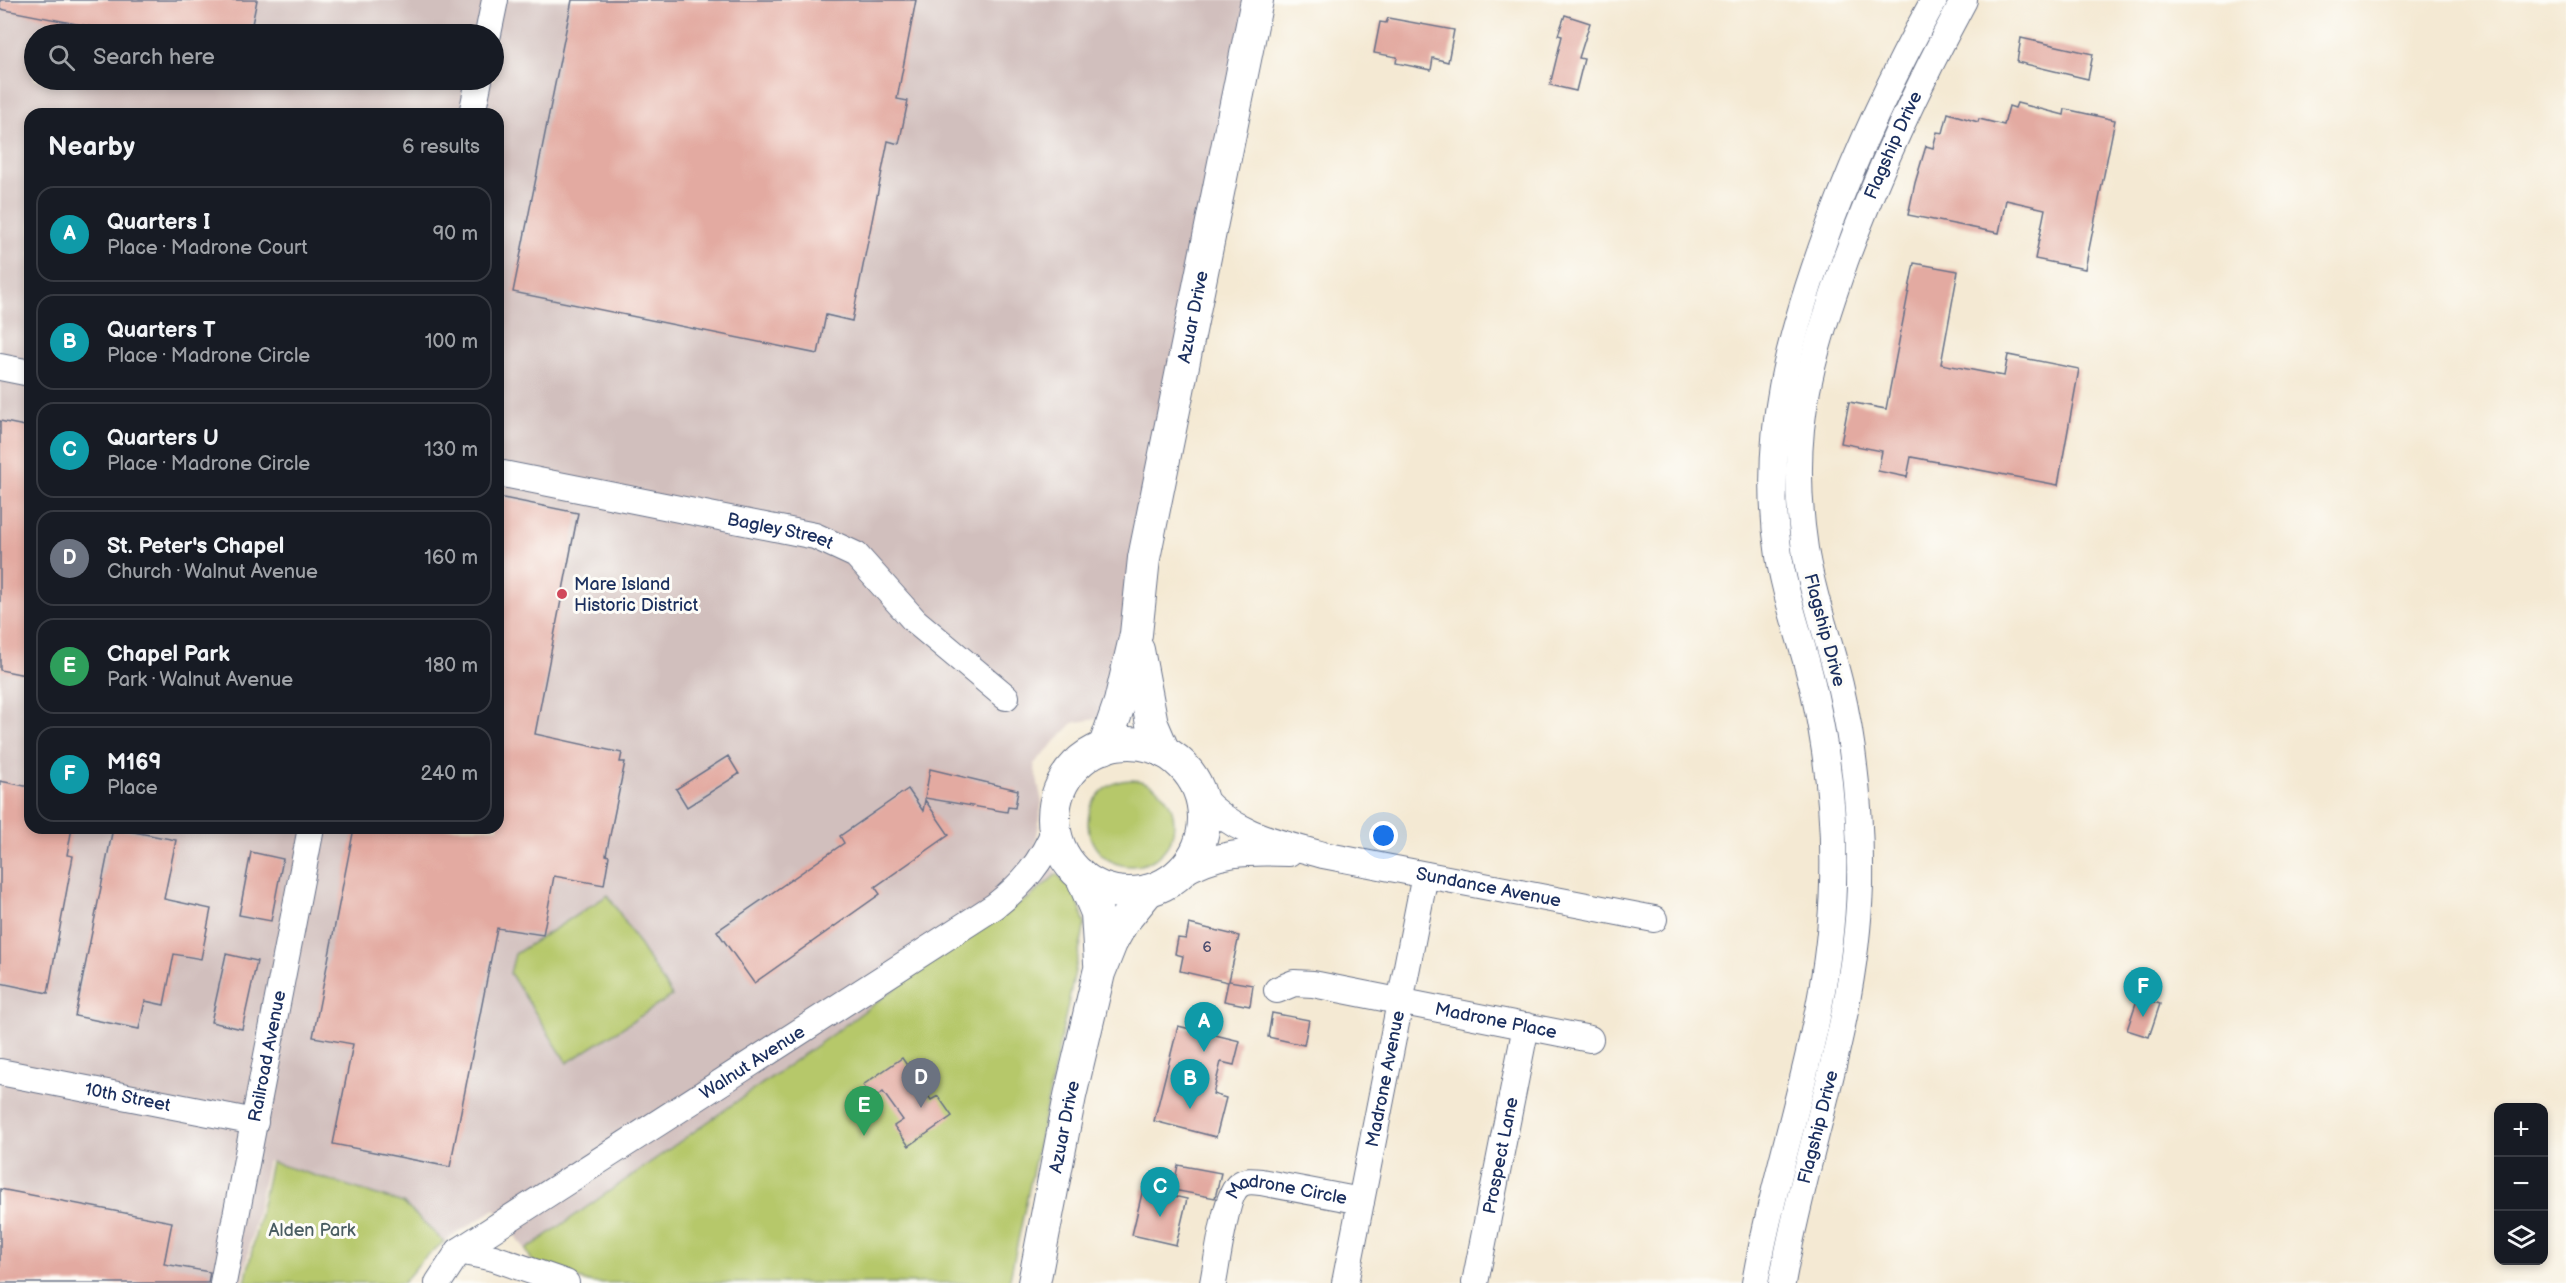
<!DOCTYPE html>
<html lang="en">
<head>
<meta charset="utf-8">
<style>
	body { margin:0; font-family:"Balsamiq Sans",sans-serif; background:#242831; color:#f1f3f6 }
	.controls { position:absolute; right:18px; bottom:18px; display:grid; overflow:hidden; border-radius:12px; box-shadow:0 3px 9px #0003 }
	.controls button { width:54px; height:54px; display:grid; place-items:center; padding:0; border:0; border-bottom:2px solid #363941; background:#171b24; color:#f1f3f6; font:30px sans-serif }
	.you { position:absolute; left:1384px; top:836px; width:21px; height:21px; margin:-15px; border:4px solid #fff; border-radius:50%; background:#1a73e8; box-shadow:0 0 0 9px #1a73e833 }
	.badge { display:grid; place-items:center; width:39px; height:39px; border-radius:50%; background:#d1495b; color:#fff; font-size:20px; font-weight:700 }
	.pin { position:absolute; translate:-50% -50px; filter:drop-shadow(0 2px 3px #0008) }
	.pin::after { content:''; position:absolute; top:32px; width:21px; height:18px; background:inherit; clip-path:polygon(0 0,100% 0,50% 100%) }
	.list { margin:0; padding:0; list-style:none }
	h2 { display:flex; justify-content:space-between; align-items:center; height:78px; margin:0; padding:0 24px; font-size:26px }
	h2 small { font-size:20px; font-weight:400; color:#9ea1a6 }
	.list li { display:grid; grid-template-columns:39px 1fr auto; gap:18px; align-items:center; box-sizing:border-box; height:96px; margin:0 12px 12px; padding:0 12px; border:2px solid #363941; border-radius:18px }
	.list b { display:block; font-size:22px; white-space:nowrap }
	.list p { margin:0; font-size:20px; white-space:nowrap; color:#9ea1a6 }
	.list em { font-size:20px; font-style:normal; color:#9ea1a6 }
	.icon { flex:none; width:33px; height:33px; fill:none; stroke:currentColor; stroke-width:2; stroke-linecap:round; stroke-linejoin:round }
	.map { position:relative; flex:none; width:2566px; height:1283px; overflow:hidden }
	.search { position:absolute; background:#171b24; box-shadow:0 3px 9px #0003; left:24px; top:24px; width:480px; height:66px; display:flex; align-items:center; gap:15px; box-sizing:border-box; padding:0 21px; border-radius:33px; color:#9ea1a6; font-size:22px }
	.panel { position:absolute; background:#171b24; box-shadow:0 3px 9px #0003; left:24px; top:108px; width:480px; height:726px; border-radius:18px }
	.map>svg:first-child { display:block }
	.industrial { fill:#d1bfbd; fill-rule:evenodd }
	.green { fill:#b6c86b; stroke:#687c64; stroke-width:1.5 }
	.building { fill:#e3aaa1 }
	.lines { fill:none; stroke-linecap:round; stroke-linejoin:round }
	.minor-casing { stroke:#677087; stroke-width:28 }
	.major-casing { stroke:#677087; stroke-width:34 }
	.minor { stroke:#fff; stroke-width:26 }
	.major { stroke:#fff; stroke-width:32 }
	.poi-dot { fill:#d1495b; stroke:#fdfcf7; stroke-width:2 }
	.labels { text-anchor:middle; stroke-width:6; stroke-linejoin:round; paint-order:stroke }
	.number-label { font-size:15px; fill:#4d4e6f }
	.street-label { font-size:18px; fill:#1b2f5e; stroke:#fdfcf7 }
	.poi-label { font-size:18px; fill:#1b2f5e; stroke:#fdfcf7; text-anchor:start }
	.park-label { font-size:18px; fill:#4a5d62; stroke:#fdfcf7 }
</style>
</head>
<body>
<div class="map">
<svg width="2566" height="1283" viewBox="0 0 2566 1283">
	<rect width="100%" height="100%" fill="#fdfcf7"/>
	<filter id="ink" filterUnits="userSpaceOnUse"><feTurbulence type="fractalNoise" baseFrequency=".0167" numOctaves="2"/><feDisplacementMap in="SourceGraphic" scale="12" xChannelSelector="R" yChannelSelector="G"/><feConvolveMatrix kernelMatrix="1 2 1 2 8 2 1 2 1" color-interpolation-filters="sRGB"/></filter>
	<filter id="wash" filterUnits="userSpaceOnUse"><feTurbulence type="fractalNoise" baseFrequency=".008" numOctaves="4" result="noise"/><feDisplacementMap in="SourceGraphic" scale="24" xChannelSelector="R" yChannelSelector="G"/><feGaussianBlur stdDeviation="1.35" result="paint"/><feColorMatrix in="noise" values="0 0 0 0 0 0 0 0 0 0 0 0 0 0 0 0 0 1.4 0 .05"/><feComposite in="paint" operator="in"/></filter>
	<g filter="url(#wash)">
		<rect width="100%" height="100%" fill="#f4e9d3"/>
		<path class="industrial" d="M0 0H1257L1130 713 1073 723 1034 764 1042 802 1036 843 1057 874 1029 898 985 923 837 1031 526 1250 495 1209 444 1242 403 1203 268 1161 242 1283H0ZM34 34H494V80H34ZM30 114H498V828H30Z"/>
		<path class="green" d="M1088 823a43 43 0 1 1 86 0a43 43 0 1 1-86 0Z
			M1057 874 1076 894 1085 924 1009 1283H592L535 1266 526 1250 837 1031 985 923 1029 898Z
			M608 895 672 996 567 1063 510 973 515 954Z
			M271 1162 403 1203 444 1242 423 1259 403 1283H245Z"/>
		<g id="blocks">
			<path class="building" d="M0 0H257L250 34H128L0 9Z
				M572 0H916L897 99 908 101 899 144 888 141 852 321 826 315 818 354 513 292Z
				M1565 15 1590 23 1579 58 1584 59 1576 91 1550 85 1562 36 1558 35Z
				M1388 18 1454 30 1448 62 1433 58 1431 70 1396 63 1397 57 1374 53 1380 22 1386 23Z
				M2021 38 2093 54 2088 79 2017 62Z
				M2017 103 2064 115 2065 109 2115 120 2085 269 2035 259 2045 209 2006 200 1999 233 1908 215 1915 183 1926 146 1933 148 1937 132 1943 133 1948 113 1978 122 1979 119 2004 125 2009 106 2015 108Z
				M1914 263 1958 271 1941 364 2004 376 2008 355 2079 369 2058 485 1911 457 1907 477 1878 471 1882 451 1841 443 1849 402 1886 409Z
				M0 421 30 427V676L0 670Z
				M498 497 578 513 535 734 622 753 620 762H625L606 855 609 856 604 885 554 876 543 935 497 928 450 1167 333 1144 353 1044 313 1037 354 828H498Z
				M728 756 739 774 687 807 676 789Z
				M930 769 1018 790 1015 808 1008 807 1007 812 925 798Z
				M0 781 30 787V828H72L67 855 73 856 48 993 0 983Z
				M908 789 923 811 925 800 949 835 875 887 880 894 754 983 717 931 844 843 840 836Z
				M113 828 176 840 164 899 211 909 201 959 174 954 164 1005 145 1001 139 1029 75 1016Z
				M251 852 283 859 271 921 239 915Z
				M1189 924 1239 936 1229 981 1253 985 1250 1006 1224 1001 1228 982 1180 971 1183 956 1175 954 1178 938 1186 939Z
				M226 954 257 961 242 1029 211 1022Z
				M2138 997 2160 1004 2149 1037 2127 1030Z
				M1272 1013 1309 1020 1304 1045 1268 1037Z
				M1178 1026 1240 1041 1234 1065 1221 1062 1213 1094 1226 1098 1216 1137 1154 1121Z
				M902 1058 931 1100 938 1096 952 1116 909 1146 894 1126 903 1120 883 1092 873 1099 863 1085Z
				M1178 1165 1221 1173 1215 1198 1173 1190Z
				M0 1189 172 1222 164 1264 210 1272 208 1283H0Z
				M1143 1189 1187 1199 1176 1245 1132 1235Z"/>
		</g>
	</g>
	<g filter="url(#ink)">
		<use href="#blocks" fill-opacity="0" stroke="#677087" stroke-width="1.5"/>
		<g class="lines">
			<defs>
				<g id="minor">
					<path d="M488 34 495 0"/>
					<path d="M472 114 479 80"/>
					<path d="M0 367 30 373"/>
					<path id="s1" d="M498 473 815 536 856 555 915 621 1006 697"/>
					<path id="s2" d="M1201 797C1234 834 1276 842 1323 855L1654 919"/>
					<path d="M1180 874C1218 852 1246 851 1289 853"/>
					<path id="s3" d="M1277 990 1294 983 1313 984 1590 1039"/>
					<path id="s4" d="M0 1072 255 1122"/>
					<path d="M459 1251 494 1258 566 1283"/>
					<path id="s5" d="M223 1283 311 828"/>
					<path id="s6" d="M438 1283 459 1251 995 906C1023 884 1042 862 1055 829"/>
					<path id="s7" d="M1213 1283C1217 1264 1225 1195 1239 1185 1245 1180 1253 1181 1261 1182L1361 1201"/>
					<path id="s8" d="M1345 1283 1425 875"/>
					<path id="s9" d="M1475 1283 1526 1026"/>
					<path d="M1755 1283C1778 1149 1830 1022 1833 884 1835 820 1828 755 1814 692 1804 646 1786 602 1779 556 1760 436 1789 336 1830 224 1859 147 1894 72 1934 0"/>
					<path id="s10" d="M1782 1283C1806 1146 1856 1024 1860 884 1861 817 1855 750 1840 685 1829 639 1812 595 1805 549 1799 509 1797 469 1801 429 1807 371 1826 316 1845 261 1878 171 1918 85 1964 0"/>
				</g>
				<g id="major">
					<path d="M1138 650 1152 724 1164 752"/>
					<circle cx="1129" cy="818" r="75"/>
					<path id="s11" d="M1104 748 1120 702 1136 634 1144 558 1257 0"/>
					<path d="M1081 875 1097 913 1100 963"/>
					<path id="s12" d="M1034 1283 1070 1096 1099 973 1111 943 1122 923 1148 891"/>
				</g>
			</defs>
			<use href="#minor" class="minor-casing"/>
			<use href="#major" class="major-casing"/>
			<use href="#minor" class="minor"/>
			<use href="#major" class="major"/>
		</g>
	</g>
	<circle class="poi-dot" cx="562" cy="594" r="6"/>
	<g class="labels">
		<g class="number-label">
			<text x="1207" y="952">6</text>
		</g>
		<g class="street-label">
			<text dy="6" stroke="none"><textPath href="#s10" startOffset="1168">Flagship Drive</textPath></text>
			<text dy="6" stroke="none"><textPath href="#s11" startOffset="441">Azuar Drive</textPath></text>
			<text dy="6" stroke="none"><textPath href="#s1" startOffset="288">Bagley Street</textPath></text>
			<text transform="translate(1825 630) rotate(75)" y="6">Flagship Drive</text>
			<text dy="6" stroke="none"><textPath href="#s2" startOffset="306">Sundance Avenue</textPath></text>
			<text dy="6" stroke="none"><textPath href="#s3" startOffset="224">Madrone Place</textPath></text>
			<text dy="6" stroke="none"><textPath href="#s5" startOffset="231">Railroad Avenue</textPath></text>
			<text dy="6" stroke="none"><textPath href="#s6" startOffset="387">Walnut Avenue</textPath></text>
			<text dy="6" stroke="none"><textPath href="#s8" startOffset="208">Madrone Avenue</textPath></text>
			<text dy="6" stroke="none"><textPath href="#s4" startOffset="130">10th Street</textPath></text>
			<text dy="6" stroke="none"><textPath href="#s10" startOffset="160">Flagship Drive</textPath></text>
			<text dy="6" stroke="none"><textPath href="#s12" startOffset="159">Azuar Drive</textPath></text>
			<text dy="6" stroke="none"><textPath href="#s9" startOffset="130">Prospect Lane</textPath></text>
			<text dy="6" stroke="none"><textPath href="#s7" startOffset="150">Madrone Circle</textPath></text>
		</g>
		<g class="poi-label">
			<text x="574" y="590">Mare Island<tspan x="574" dy="21">Historic District</tspan></text>
		</g>
		<g class="park-label">
			<text x="312" y="1236">Alden Park</text>
		</g>
	</g>
</svg>
<div class="controls">
<button>+</button>
<button>−</button>
<button><svg class="icon" aria-label="layers" viewBox="0 0 24 24"><path d="M12 4l9 5-9 5-9-5zM3 14l9 5 9-5"/></svg></button>
</div>
<div class="you"></div>
<div class="pin badge" style="left:1204px;top:1052px;background:#0f9aa8">A</div>
<div class="pin badge" style="left:1190px;top:1109px;background:#0f9aa8">B</div>
<div class="pin badge" style="left:1160px;top:1217px;background:#0f9aa8">C</div>
<div class="pin badge" style="left:921px;top:1108px;background:#6b7280">D</div>
<div class="pin badge" style="left:864px;top:1136px;background:#2e9e5b">E</div>
<div class="pin badge" style="left:2143px;top:1017px;background:#0f9aa8">F</div>
<div class="search"><svg class="icon" aria-label="search" viewBox="0 0 24 24"><circle cx="10" cy="10" r="6"/><path d="M15 15l6 6"/></svg>Search here</div>
<section class="panel">
<h2>Nearby<small>6 results</small></h2>
<ul class="list">
<li><span class="badge" style="background:#0f9aa8">A</span><div><b>Quarters I</b><p>Place · Madrone Court</p></div><em>90 m</em></li>
<li><span class="badge" style="background:#0f9aa8">B</span><div><b>Quarters T</b><p>Place · Madrone Circle</p></div><em>100 m</em></li>
<li><span class="badge" style="background:#0f9aa8">C</span><div><b>Quarters U</b><p>Place · Madrone Circle</p></div><em>130 m</em></li>
<li><span class="badge" style="background:#6b7280">D</span><div><b>St. Peter's Chapel</b><p>Church · Walnut Avenue</p></div><em>160 m</em></li>
<li><span class="badge" style="background:#2e9e5b">E</span><div><b>Chapel Park</b><p>Park · Walnut Avenue</p></div><em>180 m</em></li>
<li><span class="badge" style="background:#0f9aa8">F</span><div><b>M169</b><p>Place</p></div><em>240 m</em></li>
</ul>
</section>
</div>
</body>
</html>
